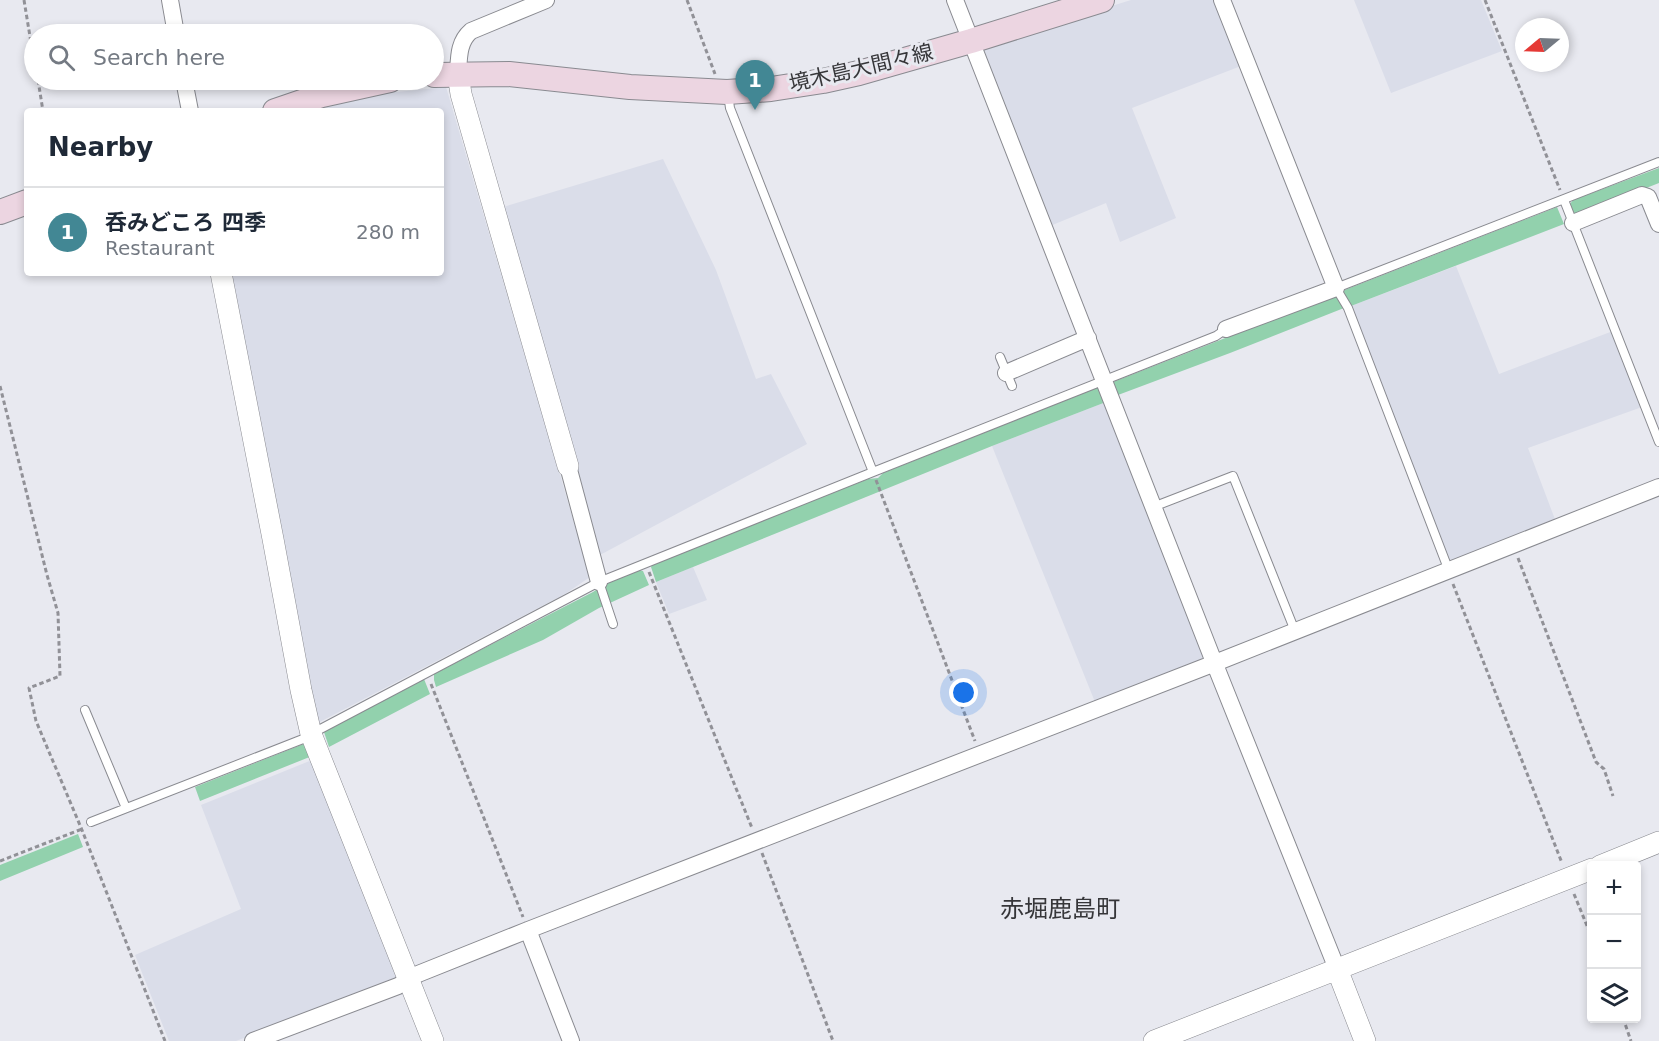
<!DOCTYPE html>
<html lang="en">
<head>
<meta charset="utf-8">
<style>
	body { margin:0; font-family:"DejaVu Sans","Noto Sans JP",sans-serif; background:#f6f6f7; color:#1f2937 }
	.controls { position:absolute; right:18px; bottom:18px; display:grid; overflow:hidden; border-radius:6px; box-shadow:0 3px 9px #0003 }
	.controls button { width:54px; height:54px; display:grid; place-items:center; padding:0; border:0; border-bottom:2px solid #e0e1e3; background:#fff; color:#1f2937; font:30px sans-serif }
	.compass { position:absolute; left:1515px; top:18px; width:54px; height:54px; border-radius:50%; background:#fff; box-shadow:0 3px 9px #0003; rotate:251deg }
	.you { position:absolute; left:964px; top:693px; width:21px; height:21px; margin:-15px; border:4px solid #fff; border-radius:50%; background:#1a73e8; box-shadow:0 0 0 9px #1a73e833 }
	.badge { display:grid; place-items:center; width:39px; height:39px; border-radius:50%; background:#428794; color:#fff; font-size:20px; font-weight:700 }
	.pin { position:absolute; translate:-50% -50px; filter:drop-shadow(0 2px 3px #0008) }
	.pin::after { content:''; position:absolute; top:32px; width:21px; height:18px; background:inherit; clip-path:polygon(0 0,100% 0,50% 100%) }
	.list { margin:0; padding:0; list-style:none }
	h2 { display:flex; justify-content:space-between; align-items:center; height:78px; margin:0; padding:0 24px; font-size:26px }
	h2 small { font-size:20px; font-weight:400; color:#747a83 }
	.list li { display:grid; grid-template-columns:39px 1fr auto; gap:18px; align-items:center; box-sizing:border-box; height:90px; padding:0 24px; border-top:2px solid #e0e1e3 }
	.list b { display:block; font-size:22px; white-space:nowrap }
	.list p { margin:0; font-size:20px; white-space:nowrap; color:#747a83 }
	.list em { font-size:20px; font-style:normal; color:#747a83 }
	.icon { flex:none; width:33px; height:33px; fill:none; stroke:currentColor; stroke-width:2; stroke-linecap:round; stroke-linejoin:round }
	.map { position:relative; flex:none; width:1659px; height:1041px; overflow:hidden }
	.search { position:absolute; background:#fff; box-shadow:0 3px 9px #0003; left:24px; top:24px; width:420px; height:66px; display:flex; align-items:center; gap:15px; box-sizing:border-box; padding:0 21px; border-radius:33px; color:#747a83; font-size:22px }
	.panel { position:absolute; background:#fff; box-shadow:0 3px 9px #0003; left:24px; top:108px; width:420px; height:168px; border-radius:6px }
	.map>svg:first-child { display:block }
	.built { fill:#dadde9 }
	.green { fill:#92d1ad }
	.lines { fill:none; stroke-linecap:round; stroke-linejoin:round }
	.service-casing { stroke:#898a90; stroke-width:10 }
	.minor-casing { stroke:#898a90; stroke-width:18 }
	.tertiary-casing { stroke:#898a90; stroke-width:22 }
	.secondary-casing { stroke:#898a90; stroke-width:26 }
	.path { stroke:#919197; stroke-width:3; stroke-dasharray:4.5 3; stroke-linecap:butt }
	.service { stroke:#fff; stroke-width:8 }
	.minor { stroke:#fff; stroke-width:16 }
	.tertiary { stroke:#fff; stroke-width:21 }
	.secondary { stroke:#ecd5e1; stroke-width:24 }
	.labels { text-anchor:middle; stroke-width:6; stroke-linejoin:round; paint-order:stroke }
	.street-label { font-size:21px; fill:#363639; stroke:#e8e9f0 }
	.quarter-label { font-size:24px; fill:#363639; stroke:#e8e9f0 }
</style>
</head>
<body>
<div class="map">
<svg width="1659" height="1041" viewBox="0 0 1659 1041">
	<rect width="100%" height="100%" fill="#e8e9f0"/>
	<path class="built" d="M1131 0H1216L1241 66 1132 108 1176 218 1120 242 1106 203 1050 226 982 52 986 45Z
		M1354 0H1481L1502 51 1391 93Z
		M446 87 590 577 565 594 314 725 228 273H441V111H309L357 96Z
		M663 159 716 270 756 379 771 374 807 444 600 555 503 207Z
		M1456 266 1499 374 1613 331 1642 407 1528 448 1556 522 1450 564 1351 306Z
		M1106 402 1205 659 1095 702 992 446Z
		M693 567 707 600 669 614 656 582Z
		M312 760 399 977 236 1041H169L135 955 241 909 201 805Z"/>
	<path class="green" d="M1659 168V183L1575 216 1570 204 1573 200Z
		M1557 207 1564 224 1351 306 1342 291Z
		M1335 295 1344 308 1230 353 1118 395 1113 382Z
		M1099 387 1106 402 992 446 656 582 651 567 653 563 868 479 878 478 883 473Z
		M638 570 643 571 649 585 599 608 543 640 436 687 434 680V674L593 592 607 583Z
		M424 679 430 694 329 747 324 732Z
		M306 743 312 756 200 801 195 787Z
		M78 834 83 847 0 881V865Z"/>
	<g class="lines">
		<defs>
			<path id="service" d="M728 94 730 108 873 472
				M1564 200 1659 442
				M1000 357 1012 386
				M1153 507 1233 476 1295 631
				M1449 571 1348 308 1336 288 1659 162
				M599 582 613 624
				M85 710 126 808
				M91 822 303 739 311 734 599 582 873 472 1216 336 1226 329"/>
			<path id="minor" d="M170 0 176 34
				M955 0 1212 657 1337 969
				M1222 0 1336 288 1226 329
				M458 74C459 58 458 42 471 31L546 0
				M184 80 190 111
				M1573 223 1642 195 1648 197 1659 224
				M1006 373 1088 338
				M568 466 599 582
				M528 930 571 1041
				M253 1041 398 986 418 974 528 930 1215 663 1659 487"/>
			<path id="tertiary" d="M458 74 461 94 568 466
				M221 273 273 539 301 690 311 734 433 1041
				M1600 866 1659 842
				M1337 969 1365 1041
				M1154 1041 1592 869"/>
			<path id="secondary" d="M434 75 509 74 630 87 688 90 727 92 771 89 823 81 859 73 971 41 1102 0
				M275 111 322 95 390 80
				M0 212 27 202"/>
		</defs>
		<use href="#service" class="service-casing"/>
		<use href="#minor" class="minor-casing"/>
		<use href="#tertiary" class="tertiary-casing"/>
		<use href="#secondary" class="secondary-casing"/>
		<path class="path" d="M24 0 34 61
			M687 0 715 74
			M1485 0 1560 190
			M38 80 43 111
			M0 386 47 575 58 613 60 676 29 688 36 721 82 830 165 1041
			M876 480 975 741
			M1518 558 1596 762 1604 769 1613 796
			M649 572 752 828
			M1453 584 1562 863
			M431 684 523 917
			M762 853 833 1041
			M0 861 82 829
			M1574 894 1592 938
			M1623 1018 1631 1041"/>
		<use href="#service" class="service"/>
		<use href="#minor" class="minor"/>
		<use href="#tertiary" class="tertiary"/>
		<use href="#secondary" class="secondary"/>
	</g>
	<g class="labels">
		<g class="street-label">
			<text transform="translate(861 68) rotate(-13)" y="7">境木島大間々線</text>
		</g>
		<g class="quarter-label">
			<text x="1060" y="917">赤堀鹿島町</text>
		</g>
	</g>
</svg>
<div class="controls">
<button>+</button>
<button>−</button>
<button><svg class="icon" aria-label="layers" viewBox="0 0 24 24"><path d="M12 4l9 5-9 5-9-5zM3 14l9 5 9-5"/></svg></button>
</div>
<svg class="compass" viewBox="-18 -18 36 36"><path d="M0-13l5 13h-10z" fill="#e53935"/><path d="M0 13l5-13h-10z" fill="#747a83"/></svg>
<div class="you"></div>
<div class="pin badge" style="left:755px;top:110px">1</div>
<div class="search"><svg class="icon" aria-label="search" viewBox="0 0 24 24"><circle cx="10" cy="10" r="6"/><path d="M15 15l6 6"/></svg>Search here</div>
<section class="panel">
<h2>Nearby<small></small></h2>
<ul class="list">
<li><span class="badge">1</span><div><b>呑みどころ 四季</b><p>Restaurant</p></div><em>280 m</em></li>
</ul>
</section>
</div>
</body>
</html>
